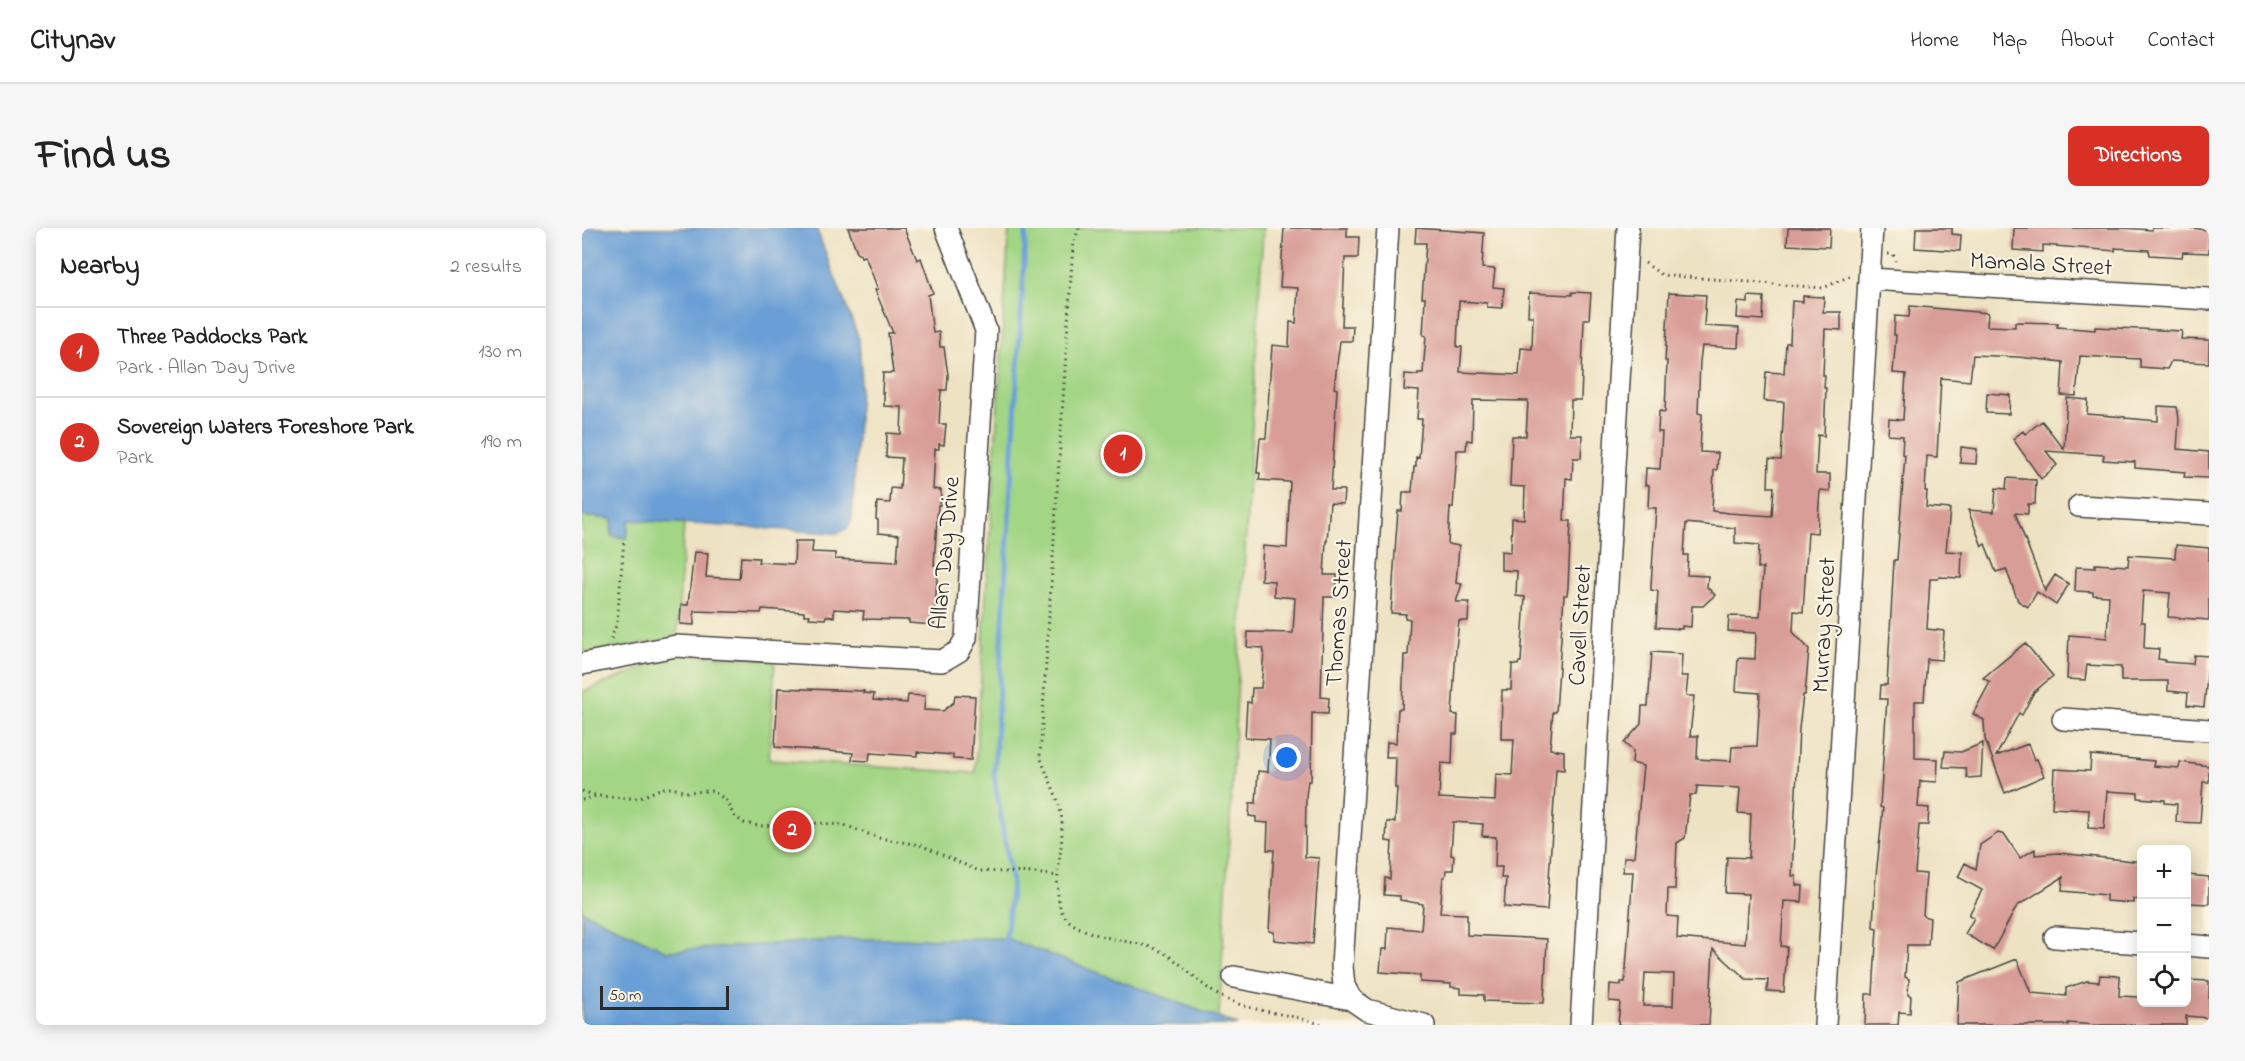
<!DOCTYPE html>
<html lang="en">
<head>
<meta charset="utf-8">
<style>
	body { margin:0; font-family:"Indie Flower",sans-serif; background:#f6f6f6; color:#222 }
	.controls { position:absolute; right:18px; bottom:18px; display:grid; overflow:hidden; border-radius:9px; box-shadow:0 3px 15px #0003 }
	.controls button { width:54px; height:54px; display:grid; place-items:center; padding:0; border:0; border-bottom:2px solid #e0e0e0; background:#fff; color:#222; font:30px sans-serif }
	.scale { position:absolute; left:18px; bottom:15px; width:129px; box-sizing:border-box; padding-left:6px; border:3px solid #2b2b2b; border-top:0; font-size:16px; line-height:21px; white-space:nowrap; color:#2b2b2b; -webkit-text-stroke:4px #fcf5e5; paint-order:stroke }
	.you { position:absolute; left:705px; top:530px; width:21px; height:21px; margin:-15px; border:4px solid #fff; border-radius:50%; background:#1a73e8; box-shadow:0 0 0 9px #1a73e833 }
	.badge { display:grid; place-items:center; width:39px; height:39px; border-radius:50%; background:#d93025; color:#fff; font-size:20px; font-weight:700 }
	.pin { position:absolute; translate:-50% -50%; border:3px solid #fff; box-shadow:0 2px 6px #0006 }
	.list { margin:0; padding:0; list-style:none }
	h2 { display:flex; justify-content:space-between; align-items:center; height:78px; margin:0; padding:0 24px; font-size:26px }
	h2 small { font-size:20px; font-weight:400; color:#767676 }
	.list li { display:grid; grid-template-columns:39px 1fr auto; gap:18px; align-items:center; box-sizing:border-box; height:90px; padding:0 24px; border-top:2px solid #e0e0e0 }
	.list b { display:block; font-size:22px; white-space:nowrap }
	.list p { margin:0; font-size:20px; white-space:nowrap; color:#767676 }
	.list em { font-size:20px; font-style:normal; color:#767676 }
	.icon { flex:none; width:33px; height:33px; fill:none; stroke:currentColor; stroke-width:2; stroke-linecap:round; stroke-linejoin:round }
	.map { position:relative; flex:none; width:1627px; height:797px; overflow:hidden; border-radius:9px }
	header { display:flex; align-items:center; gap:36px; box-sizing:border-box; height:84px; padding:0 30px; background:#fff; border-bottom:2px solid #e0e0e0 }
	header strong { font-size:28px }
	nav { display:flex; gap:33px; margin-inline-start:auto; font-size:21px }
	.intro { display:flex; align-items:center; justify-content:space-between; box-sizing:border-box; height:144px; padding:0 36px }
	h1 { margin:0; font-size:42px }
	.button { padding:15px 27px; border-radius:9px; background:#d93025; color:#fff; font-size:21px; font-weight:700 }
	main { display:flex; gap:36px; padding:0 36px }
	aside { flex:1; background:#fff; border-radius:9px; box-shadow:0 3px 15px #0003 }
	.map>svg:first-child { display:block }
	.green { fill:#a2d584; stroke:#668058; stroke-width:1.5 }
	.water { fill:#699fd6; stroke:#4a6580; stroke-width:1.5 }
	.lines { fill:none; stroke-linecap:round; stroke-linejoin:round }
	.stream { stroke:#699fd6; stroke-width:5 }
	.building { fill:#d89d97; fill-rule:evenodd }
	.street-casing { stroke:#484642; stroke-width:24 }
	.path { stroke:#484642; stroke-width:3; stroke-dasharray:1.5 4.5; stroke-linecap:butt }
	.street { stroke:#fff; stroke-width:21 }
	.labels { text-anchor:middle; stroke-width:4.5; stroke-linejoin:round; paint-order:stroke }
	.street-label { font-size:24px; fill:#2b2b2b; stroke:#fcf5e5 }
</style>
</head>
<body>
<header>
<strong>Citynav</strong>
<nav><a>Home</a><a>Map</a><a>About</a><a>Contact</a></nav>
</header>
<div class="intro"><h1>Find us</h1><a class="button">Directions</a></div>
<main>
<aside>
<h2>Nearby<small>2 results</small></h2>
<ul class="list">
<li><span class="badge">1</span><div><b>Three Paddocks Park</b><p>Park · Allan Day Drive</p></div><em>130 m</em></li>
<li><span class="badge">2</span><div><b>Sovereign Waters Foreshore Park</b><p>Park</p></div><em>190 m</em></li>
</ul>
</aside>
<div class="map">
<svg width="1627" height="797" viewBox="0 0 1627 797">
	<rect width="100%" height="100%" fill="#fcf5e5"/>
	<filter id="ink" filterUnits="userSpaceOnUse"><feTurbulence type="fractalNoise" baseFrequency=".0167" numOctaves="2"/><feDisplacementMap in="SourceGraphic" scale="12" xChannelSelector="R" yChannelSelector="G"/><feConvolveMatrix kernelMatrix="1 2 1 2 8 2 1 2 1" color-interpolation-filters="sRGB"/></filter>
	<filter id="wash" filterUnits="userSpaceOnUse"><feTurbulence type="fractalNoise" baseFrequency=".008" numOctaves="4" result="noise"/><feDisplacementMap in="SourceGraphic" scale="24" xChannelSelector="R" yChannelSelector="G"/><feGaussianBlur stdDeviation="1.35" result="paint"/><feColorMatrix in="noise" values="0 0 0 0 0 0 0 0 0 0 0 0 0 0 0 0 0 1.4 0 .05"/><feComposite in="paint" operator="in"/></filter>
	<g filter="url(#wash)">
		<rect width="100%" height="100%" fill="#ede2c2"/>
		<path class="green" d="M427 0H681L637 789 656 797H0V464L96 426 193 432 187 532 393 545Z
			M0 288 30 291 29 308 45 310 47 291 102 295 95 410 0 425Z"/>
		<path class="water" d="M0 0H234L277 111 279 141 270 291C267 300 263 304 253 305L47 292 45 310 29 308 30 291 0 288Z
			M0 683 85 723 264 711 424 710 656 797H0Z"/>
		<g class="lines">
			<path class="stream" d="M424 710 430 656 412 547 444 0"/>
		</g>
		<g id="blocks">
			<path class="building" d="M266 0H322L335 32 339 30 351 65 346 67 351 105 357 104 358 119H362L366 147 365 162H359L357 196H364L362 217 357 216V221H353L351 261 359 262 358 277H356L352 337H356L352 397 327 395V392L281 391 282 383 252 381V389L244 388 243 391 227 390 228 387H222V384L180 381 179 385 112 383V397L98 396 99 377H106L112 324 126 325 124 349 157 351 159 329 177 330 176 334 212 336 213 313H231L230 324 253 325V331L315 334 317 307 296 305V292L294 291 295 274 308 275 309 260 318 261 320 230 304 229 305 205 319 206 320 179 302 178V165H300L301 145H311L306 105H311L293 62 296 61 283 28 279 29 278 26H276Z
				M702 0H765V9H777L776 30H763L760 98H771L770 113H758L752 160 755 161 749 262H762L761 276 748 275 745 313H744L742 347H755L754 369H742L739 469 747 470 746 486 730 485 729 553H726L724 568 723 629 737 630 731 716 692 712V704L687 703 692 622H685L686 595 674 594V589L667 588 668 575H674L676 543 686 544 688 511 663 510 665 474 669 475 670 460H679L682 423 681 420 665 419 666 404 711 405 713 370 692 368V353L679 352 681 318 705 320 708 254 677 252 678 245H675L678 210H684L690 117 707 119 708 94 714 95 716 60 698 59Z
				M834 0 902 5 900 40 913 41 911 59 922 60 920 80 905 79V75L877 73 875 119H880L878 144 937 147 939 120 950 121 951 88H946L947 65 990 67V64L1009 65 1007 91H1002L999 172H989L988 207H1000L999 230H991L990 251 984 250 982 293H989L986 359 985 367H982L974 484H971L968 521 982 523V542L974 541 965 682 922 679 924 650H919L920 639H913L914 609 900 608 901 596 871 594 869 627 872 628 871 642H864L863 649H861L858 685 885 686V707L965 711 962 775 902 773V767L879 766V760L869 759V756L838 754V747L798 744 800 721H805L806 699 839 702 841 676 818 672V668L802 667 803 650 808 651 810 614 804 613 805 594H813L815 560H813L814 529H804L805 514 814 515 816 481H820L822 427H826L828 391 823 390 824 386 809 385 814 309 816 283H820L821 264H830L832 239H834V229L837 230 840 191H835L837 163 822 162 823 146 836 147V145H841L844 108 841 107 843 70H840L844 15H833ZM891 172 946 173 944 208H930L928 258 943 259 942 291 930 290 929 324 919 323V342L935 343 934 368 943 369 939 434H937L936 437 930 436 929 462H920L919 511H932L930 547 914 546 913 573 857 570 859 535 870 536 871 506H875L876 487 870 486 874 421 877 393H886L887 374H874L880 356 874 355 877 318 866 316 868 279 871 280 875 222H884L885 212 890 213Z
				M1206 0H1248L1247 19 1205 17Z
				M1334 0H1370V6L1379 7 1378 23 1333 20Z
				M1432 0H1540L1570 2V0H1610L1627 2V25L1601 24 1600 29 1568 27 1567 22 1533 20V23L1461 17V24L1431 22Z
				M1087 65 1124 67 1122 98 1157 100 1156 120 1120 118 1118 133 1116 185 1120 186 1118 224 1136 225 1135 242H1132L1130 283 1147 285 1190 288 1192 259H1186L1187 231 1199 232 1202 174 1182 173 1184 144 1202 145 1204 115H1208L1210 73 1221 74V68L1242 69 1241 84H1259V102L1243 101 1241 147H1243L1242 160H1244L1242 208 1236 207 1234 246H1248V263L1238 262 1235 305 1226 304 1221 384 1212 383 1211 404 1227 421 1223 467H1221L1217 501 1210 648H1214V657L1221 658 1220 674 1202 673 1199 718 1205 719 1202 764 1185 763 1186 752 1164 751 1131 721 1127 797H1036L1038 774 1027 773 1028 756 1039 757V754H1043L1051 644H1041L1042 629H1052L1061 538 1050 535 1051 523 1042 515 1059 496 1060 478H1066L1070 424 1100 426 1099 448H1106L1104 468H1112L1108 508H1116L1115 531 1149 533 1150 519 1175 518 1178 465 1154 463 1156 430 1173 431 1174 405 1146 403 1147 388 1178 389 1181 340H1176L1177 317 1153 315V300L1104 295 1102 327H1106L1105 347 1126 348 1125 359 1133 367 1121 378H1110L1109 399 1100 398V401L1074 399 1076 363 1069 362V357L1074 280H1066L1067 257H1063L1064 240 1078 241 1080 204H1076L1077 183 1083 184 1085 133H1083ZM1115 558 1158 560 1156 585 1169 586 1167 630 1145 629 1143 665 1166 666 1163 716 1095 710 1096 689 1085 688 1086 661H1093L1095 615 1103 610 1108 567H1114ZM1063 745 1092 746 1091 778H1061Z
				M1166 68 1182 69 1181 92 1155 90 1156 74 1166 75Z
				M1328 78 1406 85 1405 98 1433 99V94L1476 95 1475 99 1513 102V99L1600 103 1599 111 1627 112V135L1589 133 1585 141 1558 139V131L1498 128 1494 168 1479 167 1481 134 1436 129 1391 127 1388 153 1359 150 1355 229 1345 228 1343 263H1345L1344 279 1368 281 1364 323 1380 324 1379 350 1357 349 1356 351H1348L1345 401 1362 403 1360 432 1345 431 1342 473H1333V530L1356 531 1355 554 1338 553 1336 579 1347 580 1346 597H1337L1333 645 1344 646 1341 688 1348 690 1346 717H1325L1323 749 1327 751 1326 767 1329 768 1328 785 1317 784 1316 797H1283L1284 766H1291L1295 700 1291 699 1293 658 1301 580 1298 579 1305 471H1298L1299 457H1305L1312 332H1315L1323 227 1320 226 1321 208 1306 207 1307 191 1321 192 1324 146 1311 145 1314 107H1312L1313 88 1327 89Z
				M1405 165 1428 167 1427 186 1404 185Z
				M1485 170 1506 172 1505 186 1543 189V190L1576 193V178L1595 179 1597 191 1595 221 1627 224V250L1602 249 1603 244 1553 240V234L1521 232 1522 227 1464 223 1475 237 1459 251 1431 211 1441 203 1443 206 1460 193 1482 221Z
				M1379 219 1395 221 1394 236 1378 235Z
				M1425 250 1454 252 1453 276H1446V286L1433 285 1463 363 1473 347 1487 356 1474 377 1455 364 1446 379 1436 373 1424 341 1414 344 1403 316 1400 318 1386 282 1412 284 1414 260 1424 261Z
				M1594 317 1627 320V392L1586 389 1588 365 1561 363 1559 394H1563L1562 420 1577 421 1576 431 1583 432V434L1611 436 1612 427 1627 428 1622 479 1605 477 1606 465 1586 463V453H1539V439L1505 437 1503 452 1485 451 1487 407 1525 410 1527 368 1511 367V364L1493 363 1494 339 1513 340V336L1546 338 1547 327 1593 330Z
				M1443 415 1471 448 1452 464 1440 487 1437 485 1414 528 1446 516 1452 532 1455 531 1462 548 1423 565 1403 511 1402 492 1391 486 1408 454 1401 450Z
				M196 460 282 463 281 465 292 466 291 472 325 475 326 467 343 468 342 482 361 483 372 474 373 467 393 468 389 532 371 531V527L335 524V528L288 525 287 533 270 532 271 525 193 519Z
				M1401 515 1399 549 1385 550 1384 540 1361 539 1363 523 1379 524Z
				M1509 527 1572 533 1571 538 1597 540 1598 534 1627 538V554H1621L1618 595 1594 594 1595 576 1583 575V572L1556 570V565L1525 563 1522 601 1506 600 1507 582 1470 580 1472 541 1508 543Z
				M1416 605 1423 607 1438 630 1453 621V627L1477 625 1560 634V671H1551V675L1524 673V667L1480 663 1481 649 1435 678 1411 722 1383 706 1392 690 1387 687 1400 662 1376 649 1383 635 1394 641 1398 617Z
				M1605 647 1627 649V676L1605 675Z
				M1435 731 1449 765 1484 768V760L1505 753 1517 754 1518 747 1538 748 1537 768 1557 769V774H1605V752L1627 753V790L1604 788V797H1515L1486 795V797H1375L1377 754Z"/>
		</g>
	</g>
	<g filter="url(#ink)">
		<use href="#blocks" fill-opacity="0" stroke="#484642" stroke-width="1.5"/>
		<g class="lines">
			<defs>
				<path id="street" d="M1287 51 1627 71
					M1497 278 1627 286
					M0 436 94 418 360 433 377 423 384 410 404 102 364 0
					M1481 491 1627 502
					M1473 709 1560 715
					M1604 717 1627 719
					M652 749 769 771 785 782 842 797
					M769 771 762 758 760 738 806 0
					M999 797 1046 0
					M1243 797 1290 0"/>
			</defs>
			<use href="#street" class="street-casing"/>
			<path class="path" d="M497 0 491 17 458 528C465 550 480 573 480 597 481 624 471 652 478 679 486 708 541 711 565 718 600 728 614 758 644 771 674 785 709 785 740 797
				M1306 26H1311L1314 33
				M1063 35 1080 47 1204 57 1241 60 1268 48
				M29 411 35 395 42 311
				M0 563 16 568 45 570H58L80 560H91L102 564 130 563 143 571 152 588 162 595 177 598 236 595 262 597 297 610 338 617 397 643 453 645 476 648
				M0 572 14 568"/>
			<use href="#street" class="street"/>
		</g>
	</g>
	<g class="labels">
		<g class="street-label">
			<text transform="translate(1459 35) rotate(3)" y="8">Mamala Street</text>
			<text transform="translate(362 325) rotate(-85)" y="8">Allan Day Drive</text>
			<text transform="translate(756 385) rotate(-86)" y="8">Thomas Street</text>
			<text transform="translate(997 397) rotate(-87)" y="8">Cavell Street</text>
			<text transform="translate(1241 397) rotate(-87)" y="8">Murray Street</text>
		</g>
	</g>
</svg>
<div class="controls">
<button>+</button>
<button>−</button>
<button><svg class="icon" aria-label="locate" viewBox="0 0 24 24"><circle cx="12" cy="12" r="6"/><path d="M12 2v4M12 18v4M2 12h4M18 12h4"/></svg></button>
</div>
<div class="scale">50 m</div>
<div class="you"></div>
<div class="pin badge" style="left:541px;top:226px">1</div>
<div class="pin badge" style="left:210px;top:602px">2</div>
</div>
</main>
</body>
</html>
